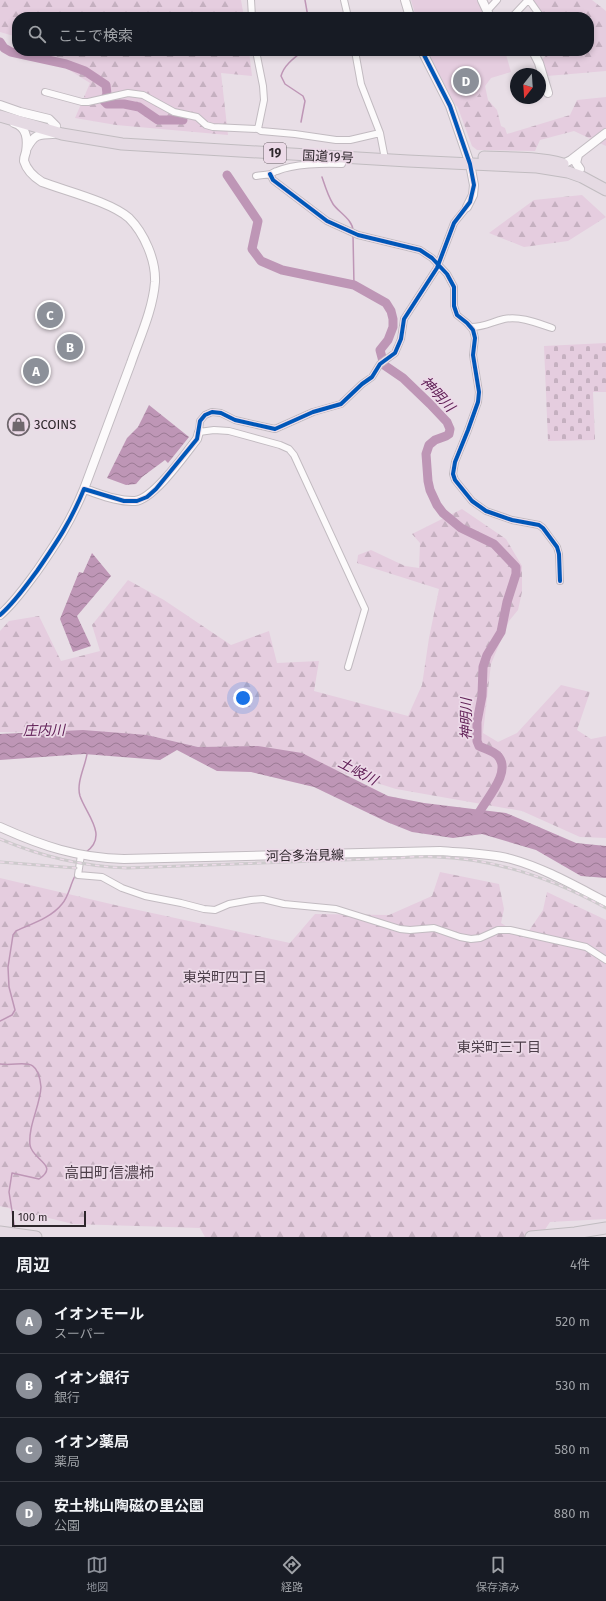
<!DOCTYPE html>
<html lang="ja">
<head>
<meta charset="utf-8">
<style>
	body { margin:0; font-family:"Fira Sans","Noto Sans JP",sans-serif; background:#20242c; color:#f1f3f6 }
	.compass { position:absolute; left:510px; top:68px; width:36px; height:36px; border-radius:50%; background:#171b24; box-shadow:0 2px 6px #0003; rotate:197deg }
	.scale { position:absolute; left:12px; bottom:10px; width:74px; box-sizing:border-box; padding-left:4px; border:2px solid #2e272c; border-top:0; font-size:11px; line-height:14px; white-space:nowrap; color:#2e272c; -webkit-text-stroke:3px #ecdae8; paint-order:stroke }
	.you { position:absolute; left:243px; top:698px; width:14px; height:14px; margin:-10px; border:3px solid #fff; border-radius:50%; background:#1a73e8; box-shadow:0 0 0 6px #1a73e833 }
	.badge { display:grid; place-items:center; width:26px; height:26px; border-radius:50%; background:#8c9099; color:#fff; font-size:13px; font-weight:700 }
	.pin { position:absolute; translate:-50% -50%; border:2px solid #fff; box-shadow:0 1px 4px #0006 }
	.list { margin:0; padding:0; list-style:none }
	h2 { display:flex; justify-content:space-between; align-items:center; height:52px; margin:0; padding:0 16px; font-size:17px }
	h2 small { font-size:13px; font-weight:400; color:#9ea1a6 }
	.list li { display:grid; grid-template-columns:26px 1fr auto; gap:12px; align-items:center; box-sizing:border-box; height:64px; padding:0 16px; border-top:1px solid #363941 }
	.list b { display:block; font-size:15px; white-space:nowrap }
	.list p { margin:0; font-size:13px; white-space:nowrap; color:#9ea1a6 }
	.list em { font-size:13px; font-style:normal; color:#9ea1a6 }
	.icon { flex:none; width:22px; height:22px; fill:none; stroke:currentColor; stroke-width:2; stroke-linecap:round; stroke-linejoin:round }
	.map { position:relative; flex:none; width:606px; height:1237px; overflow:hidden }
	.search { position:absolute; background:#171b24; box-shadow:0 2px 6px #0003; left:12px; right:12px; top:12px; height:44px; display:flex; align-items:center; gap:10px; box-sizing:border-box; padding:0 14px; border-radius:16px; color:#9ea1a6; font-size:15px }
	.sheet { height:308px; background:#171b24 }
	nav { display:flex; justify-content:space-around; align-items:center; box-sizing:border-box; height:56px; border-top:1px solid #363941; background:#171b24; font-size:11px; color:#9ea1a6 }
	nav a { display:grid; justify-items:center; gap:2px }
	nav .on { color:#8c9099 }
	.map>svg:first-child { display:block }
	.forest { fill:url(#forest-firs) }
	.cemetery { fill:url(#cemetery-stones) }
	.park { fill:#e5cddf }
	.water { fill:url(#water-waves) }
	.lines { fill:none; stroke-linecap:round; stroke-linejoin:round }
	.stream { stroke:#be96b6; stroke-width:1.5 }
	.river { stroke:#be96b6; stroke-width:9 }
	.street-casing { stroke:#c2bbc1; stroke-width:8 }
	.secondary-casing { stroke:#c2bbc1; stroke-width:10 }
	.highway-casing { stroke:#c1bcc0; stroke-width:13 }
	.street { stroke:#fcfafb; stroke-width:6 }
	.secondary { stroke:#fcfafb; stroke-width:8 }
	.highway { stroke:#e5dae3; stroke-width:11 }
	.rail-casing { stroke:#cdcacc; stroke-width:3 }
	.rail { stroke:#ecdae8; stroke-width:1.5; stroke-dasharray:4.5; stroke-linecap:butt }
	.cycleway-casing { stroke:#ecdae8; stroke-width:6 }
	.cycleway { stroke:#0057b8; stroke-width:4 }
	.labels { text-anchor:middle; stroke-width:3.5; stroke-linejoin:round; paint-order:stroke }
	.shield { fill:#ecdae8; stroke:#675d64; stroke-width:1 }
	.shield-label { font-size:12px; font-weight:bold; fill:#2e272c }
	.street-label { font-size:13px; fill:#2e272c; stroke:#ecdae8 }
	.poi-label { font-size:13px; fill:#2e272c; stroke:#ecdae8; text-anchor:start }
	.water-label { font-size:14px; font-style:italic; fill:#612057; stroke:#ecdae8 }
	.neighbourhood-label { font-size:14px; fill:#4d3f4a; stroke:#ecdae8 }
	.quarter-label { font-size:15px; fill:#4d3f4a; stroke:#ecdae8 }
</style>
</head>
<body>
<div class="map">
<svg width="606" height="1237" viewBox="0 0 606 1237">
	<defs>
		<pattern id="forest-firs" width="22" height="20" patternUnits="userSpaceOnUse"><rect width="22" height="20" fill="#e5cddf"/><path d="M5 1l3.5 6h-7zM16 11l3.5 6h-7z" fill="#c5b0c0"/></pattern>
		<pattern id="cemetery-stones" width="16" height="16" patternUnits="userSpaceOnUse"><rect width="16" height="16" fill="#e5cddf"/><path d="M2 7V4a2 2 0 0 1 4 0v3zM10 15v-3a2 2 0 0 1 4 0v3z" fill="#c5b0c0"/></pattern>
		<pattern id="water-waves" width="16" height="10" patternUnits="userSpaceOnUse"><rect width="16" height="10" fill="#be96b6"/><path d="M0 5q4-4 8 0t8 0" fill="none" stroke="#9b7a94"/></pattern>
	</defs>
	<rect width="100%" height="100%" fill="#e8dee6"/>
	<path class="forest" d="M0 0H241L244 17H17V37L0 32Z
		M532 0H592L606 11V71L547 76 542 60 550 51H589V17H546Z
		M39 51H249L252 76 221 73 228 135 116 125 75 118 90 83Z
		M434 64 484 81 488 100 497 110 501 126 505 128 507 134 570 115 577 100 606 97V146L574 131 540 140 535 151 477 150 472 146 458 108Z
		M582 195 606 217 568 241 524 247 489 233 534 200Z
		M462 509 506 539 522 566V592L518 610 509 621 491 664 483 733 498 742 517 733 561 685 590 692 577 730 591 739 606 736V838L580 837 522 811 396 789 258 746 198 747 147 735 0 732V631L9 621 39 616 61 661 100 651 92 625 128 580 164 600 231 645 269 631 277 663 319 661 314 691 408 716 422 685 429 638 439 589 357 563 358 555 371 550 405 566 419 568 420 543 412 534Z
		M440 872 499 884 504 909 501 923 524 938 543 910 547 892 606 920V1219L550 1222 540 1237H205L200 1228 73 1224 0 1206V878L115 905 290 943 315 914 389 915 432 896Z"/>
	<path class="cemetery" d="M606 343V392H593L595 440 548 441 544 346Z"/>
	<path class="park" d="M411 0H482L490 17H416Z
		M427 51H505L511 72 491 78 477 97 456 106Z"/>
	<path class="water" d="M149 405 189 437 168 463 165 460 142 477 136 484 126 485 107 478 127 438 138 427Z
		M92 553 111 576 77 616 91 646 73 652 60 619 79 572 83 573Z
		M83 730 147 735 198 747 258 746 302 753 388 796 424 803 506 813 576 843 606 846V878L581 876 536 850 482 834 453 838 412 832 387 822 314 787 251 772 217 771 177 750 160 760 84 754 0 760V734Z"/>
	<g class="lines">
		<path class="stream" d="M305 0 308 17
			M301 122 305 101 303 96 285 84 281 76C284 65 294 58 303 51
			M322 177C325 186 328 196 333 204 338 212 354 220 353 232
			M353 235 354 285
			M86 852C109 836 86 814 80 796 76 783 85 767 87 754
			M0 1021 12 1015 15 1010 9 987 8 967 13 935 16 931C31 924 51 918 62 904 69 896 70 885 75 876
			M0 1064C21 1067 38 1053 41 1087 40 1106 28 1126 30 1145 32 1160 60 1165 39 1179L12 1173 9 1192 15 1230"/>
		<path class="river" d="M0 42 4 48 11 52 66 64 85 71 106 85 107 94 104 101 107 104H124L139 107 158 120H183
			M227 175 258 221 252 249 261 261 282 270 354 285 386 303 391 311 393 319V327L388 340 380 350 384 365 403 378 430 404 447 422 450 429 449 434 446 436 435 440 429 445 426 454 428 481 430 490 437 505 443 513 461 528 494 544 516 567V574L507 602 501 632 487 655 483 667 482 696 477 722V741L479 746C485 749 494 751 498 756 513 773 483 802 476 818"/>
		<defs>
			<path id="street" d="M251 0 252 17
				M344 0 348 17
				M529 0 541 17
				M487 11 497 0
				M512 17 528 0
				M256 51 263 86 264 100 258 129
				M355 51 361 84 380 133 385 159
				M45 92 82 102H88L128 93 143 95 174 112 197 117 206 125 213 127 258 129 261 131 295 134 336 140H350L380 133
				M270 174 273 180 327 221 358 235 420 250 432 258 447 274 454 287V306L457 315 467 323 473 330 475 338 473 355 479 392 478 402 468 430 455 462 453 474 455 480 472 501 486 511 512 520 539 525 543 528 557 547 559 554 560 581
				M256 176C261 175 267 175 271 174 273 173 275 171 277 171 293 164 324 163 342 164L343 157
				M471 327C485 327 491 322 504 319 521 316 537 323 552 328
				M348 667 365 609 294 455 289 449 280 445 229 431 214 430 199 432 200 421 205 415 212 412 221 413 235 420 275 429 313 412 341 404 362 384 372 377 380 364 395 353 401 339 404 319 437 268 454 223 467 207
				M81 855 78 875 102 877 122 888 145 896 181 903 204 909 215 910 229 904 251 900 263 899 284 904 336 909 400 929 410 930 434 928 460 937 471 939 480 938 498 930H510L586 947 606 960"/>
			<path id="secondary" d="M405 0 410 17
				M482 0 490 17
				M422 51 450 106 470 164 474 185 473 195 467 207
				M533 51 539 63 548 93
				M0 105 20 112 49 119 56 126
				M14 123C27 127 28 139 26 152 25 155 24 157 24 161 27 171 34 177 42 182 66 191 111 202 129 218 144 233 156 260 155 282 153 309 140 337 131 363 115 405 100 447 84 489
				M27 148C34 135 38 134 53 134
				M578 155 576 163 580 169
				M559 166 571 160 606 133
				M0 615C15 602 25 587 37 571 57 542 71 521 84 489 100 494 118 502 135 501 154 499 185 454 197 439L199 432
				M0 827C42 846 78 858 124 859L440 851C463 853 488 853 511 859 544 868 575 886 606 902"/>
			<path id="highway" d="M0 116 62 134 122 144 408 161 537 167 568 172 582 177 606 190
				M484 157C511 158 537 157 563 164
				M0 1232 36 1237
				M531 1237 575 1233 606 1228"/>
		</defs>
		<use href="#street" class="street-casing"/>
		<use href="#secondary" class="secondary-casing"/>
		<use href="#highway" class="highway-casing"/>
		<use href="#street" class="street"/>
		<use href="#secondary" class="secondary"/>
		<use href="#highway" class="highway"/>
		<defs>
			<path id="rail" d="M0 839C43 857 81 866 127 868L397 858C410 857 424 856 437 857 498 859 553 879 606 908
				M0 862 76 868"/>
		</defs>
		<use href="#rail" class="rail-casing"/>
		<use href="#rail" class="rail"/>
		<defs>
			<path id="cycleway" d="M270 174 273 180 327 221 358 235 420 250 432 258 447 274 454 287V306L457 315 467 323 473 330 475 338 473 355 479 392 478 402 468 430 455 462 453 474 455 480 472 501 486 511 512 520 539 525 543 528 557 547 559 554 560 581
				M0 615C15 602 25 587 37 571 57 542 71 521 84 489L124 501H137L147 497 156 489 197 439 200 421 205 415 212 412 221 413 235 420 275 429 313 412 341 404 362 384 372 377 380 364 395 353 401 339 404 319 437 268 454 223 470 202 474 185 470 164 450 106 422 51"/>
		</defs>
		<use href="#cycleway" class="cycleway-casing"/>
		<use href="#cycleway" class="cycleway"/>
	</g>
	<defs>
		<symbol id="shop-ring" viewBox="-11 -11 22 22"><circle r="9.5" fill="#ecdae8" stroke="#6f676d" stroke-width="1.5"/><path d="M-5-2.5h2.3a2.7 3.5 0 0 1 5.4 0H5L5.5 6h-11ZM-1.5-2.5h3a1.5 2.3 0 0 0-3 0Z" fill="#6f676d"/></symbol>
	</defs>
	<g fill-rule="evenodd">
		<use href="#shop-ring" x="6" y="412" width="25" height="25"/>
	</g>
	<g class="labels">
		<rect class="shield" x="264" y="143" width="22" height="20" rx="3"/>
		<g class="shield-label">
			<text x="275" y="157">19</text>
		</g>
		<g class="street-label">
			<text transform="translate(328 156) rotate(3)" y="5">国道19号</text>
			<text transform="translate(305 855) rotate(-1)" y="5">河合多治見線</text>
		</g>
		<g class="poi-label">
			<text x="34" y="429">3COINS</text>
		</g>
		<g class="water-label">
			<text transform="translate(438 394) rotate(47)" y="5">神明川</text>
			<text transform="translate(466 719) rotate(-90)" y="5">神明川</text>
			<text transform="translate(44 730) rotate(-1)" y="5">庄内川</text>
			<text transform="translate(358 771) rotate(28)" y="5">土岐川</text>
		</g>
		<g class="neighbourhood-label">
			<text x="225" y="982">東栄町四丁目</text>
			<text x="499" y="1052">東栄町三丁目</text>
		</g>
		<g class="quarter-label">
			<text x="109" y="1178">高田町信濃柿</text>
		</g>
	</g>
</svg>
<svg class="compass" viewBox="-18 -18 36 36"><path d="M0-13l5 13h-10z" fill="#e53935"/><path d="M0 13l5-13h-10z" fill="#9ea1a6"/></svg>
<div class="scale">100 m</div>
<div class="you"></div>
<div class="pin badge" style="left:36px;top:371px">A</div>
<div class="pin badge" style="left:70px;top:347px">B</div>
<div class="pin badge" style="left:50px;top:315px">C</div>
<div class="pin badge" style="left:466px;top:81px">D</div>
<div class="search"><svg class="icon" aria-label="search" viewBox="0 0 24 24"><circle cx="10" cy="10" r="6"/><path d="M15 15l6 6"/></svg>ここで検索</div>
</div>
<section class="sheet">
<h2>周辺<small>4件</small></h2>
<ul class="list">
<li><span class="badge">A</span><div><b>イオンモール</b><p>スーパー</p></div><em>520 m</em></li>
<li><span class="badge">B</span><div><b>イオン銀行</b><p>銀行</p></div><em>530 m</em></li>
<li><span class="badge">C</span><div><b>イオン薬局</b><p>薬局</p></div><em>580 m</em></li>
<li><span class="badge">D</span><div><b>安土桃山陶磁の里公園</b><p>公園</p></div><em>880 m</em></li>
</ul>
</section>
<nav>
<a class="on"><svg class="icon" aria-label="map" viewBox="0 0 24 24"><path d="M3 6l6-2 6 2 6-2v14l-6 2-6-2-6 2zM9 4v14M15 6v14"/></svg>地図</a>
<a><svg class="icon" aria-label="directions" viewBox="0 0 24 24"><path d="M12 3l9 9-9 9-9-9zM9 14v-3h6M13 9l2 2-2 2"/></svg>経路</a>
<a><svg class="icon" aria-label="saved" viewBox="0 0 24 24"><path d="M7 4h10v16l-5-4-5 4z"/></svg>保存済み</a>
</nav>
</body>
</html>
